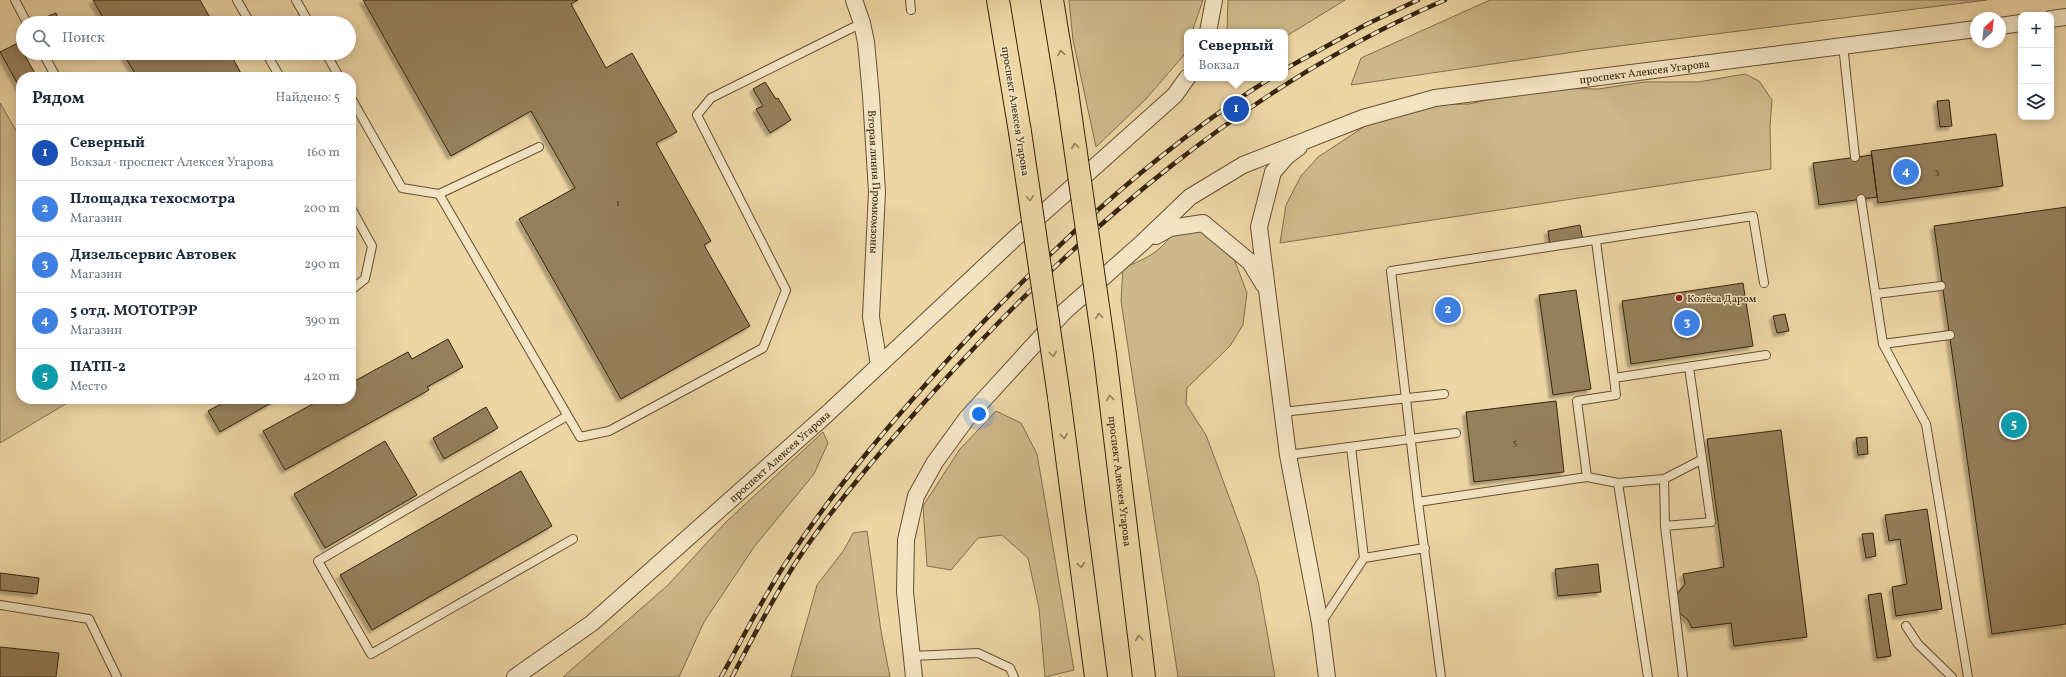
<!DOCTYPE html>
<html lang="ru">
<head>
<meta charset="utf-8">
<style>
	body { margin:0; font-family:Vollkorn,serif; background:#f2f2f3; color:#1f2937 }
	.controls { position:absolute; right:12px; top:12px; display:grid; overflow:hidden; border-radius:8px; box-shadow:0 2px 10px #0003 }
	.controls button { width:36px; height:36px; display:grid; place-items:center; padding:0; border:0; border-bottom:1px solid #e0e1e3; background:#fff; color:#1f2937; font:20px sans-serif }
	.compass { position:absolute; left:1970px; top:12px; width:36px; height:36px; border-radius:50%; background:#fff; box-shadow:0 2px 10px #0003; rotate:27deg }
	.you { position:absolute; left:979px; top:414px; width:14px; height:14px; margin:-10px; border:3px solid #fff; border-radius:50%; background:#1a73e8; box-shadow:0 0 0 6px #1a73e833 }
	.badge { display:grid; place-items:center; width:26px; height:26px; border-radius:50%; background:#db2777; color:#fff; font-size:13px; font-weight:700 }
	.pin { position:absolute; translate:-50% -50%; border:2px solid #fff; box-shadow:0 1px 4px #0006 }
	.popup { position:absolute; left:1184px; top:29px; width:104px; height:52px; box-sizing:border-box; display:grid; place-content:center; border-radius:8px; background:#fff; filter:drop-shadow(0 1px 3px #0005); font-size:13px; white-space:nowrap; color:#747a83 }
	.popup b { font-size:15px; color:#1f2937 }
	.popup::after { content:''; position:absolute; left:50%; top:100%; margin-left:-8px; border:8px solid transparent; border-top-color:#fff }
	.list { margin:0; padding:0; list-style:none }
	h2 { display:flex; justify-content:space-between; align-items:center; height:52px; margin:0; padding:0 16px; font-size:17px }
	h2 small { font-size:13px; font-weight:400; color:#747a83 }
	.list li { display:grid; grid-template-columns:26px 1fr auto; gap:12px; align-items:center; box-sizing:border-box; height:56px; padding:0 16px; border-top:1px solid #e0e1e3 }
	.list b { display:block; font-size:15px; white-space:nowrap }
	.list p { margin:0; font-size:13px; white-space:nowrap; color:#747a83 }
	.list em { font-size:13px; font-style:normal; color:#747a83 }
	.icon { flex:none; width:22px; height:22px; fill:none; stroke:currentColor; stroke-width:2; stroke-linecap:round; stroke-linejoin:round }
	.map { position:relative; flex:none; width:2066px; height:677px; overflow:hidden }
	.search { position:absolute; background:#fff; box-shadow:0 2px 10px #0003; left:16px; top:16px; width:340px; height:44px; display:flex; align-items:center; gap:10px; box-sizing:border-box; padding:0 14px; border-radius:22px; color:#747a83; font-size:15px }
	.panel { position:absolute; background:#fff; box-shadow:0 2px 10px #0003; left:16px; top:72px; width:340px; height:332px; border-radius:16px }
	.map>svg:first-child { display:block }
	.green { fill:#ceb78a; stroke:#826e4a }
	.building { fill:#96805b; stroke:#37240b; filter:url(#shadow) }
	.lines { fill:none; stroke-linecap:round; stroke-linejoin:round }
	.service-casing { stroke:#645031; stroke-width:10 }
	.minor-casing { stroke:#645031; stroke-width:18 }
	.primary-casing { stroke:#37240b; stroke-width:24 }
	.service { stroke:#f3e4c4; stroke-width:8 }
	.minor { stroke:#f3e4c4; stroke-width:16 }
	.primary { stroke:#edd5a4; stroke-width:22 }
	.rail-casing { stroke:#37240b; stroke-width:4.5 }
	.rail { stroke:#f3e4c4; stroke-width:3; stroke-dasharray:9; stroke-linecap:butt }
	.primary-bridge-casing { stroke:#37240b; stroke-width:24; stroke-linecap:butt }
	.primary-bridge { stroke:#edd5a4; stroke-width:22 }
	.oneway { stroke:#927c58 }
	.poi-dot { fill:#8f2418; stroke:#f3e4c4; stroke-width:1.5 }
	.labels { text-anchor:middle; stroke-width:3; stroke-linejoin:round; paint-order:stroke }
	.number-label { font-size:9px; fill:#4f3b1f }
	.street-label { font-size:11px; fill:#37240b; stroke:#f3e4c4 }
	.poi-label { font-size:11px; fill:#37240b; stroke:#f3e4c4; text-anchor:start }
</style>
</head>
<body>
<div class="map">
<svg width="2066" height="677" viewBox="0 0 2066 677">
	<defs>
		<filter id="shadow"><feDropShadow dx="-3.5" dy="3.5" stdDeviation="1" flood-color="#0004"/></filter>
	</defs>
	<rect width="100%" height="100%" fill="#edd5a4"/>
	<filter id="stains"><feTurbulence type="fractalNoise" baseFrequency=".005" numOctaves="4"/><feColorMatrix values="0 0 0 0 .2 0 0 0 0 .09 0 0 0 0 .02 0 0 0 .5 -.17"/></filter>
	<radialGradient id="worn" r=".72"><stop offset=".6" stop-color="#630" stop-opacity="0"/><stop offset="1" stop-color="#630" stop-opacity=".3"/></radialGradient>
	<path class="green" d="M1069 0H1203L1192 32H1187V46L1184 55 1146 99 1096 147 1073 40Z
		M1228 0H1345L1285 37V32H1232L1227 30Z
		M1490 0H1987L1587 50 1351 85 1361 58Z
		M1745 74 1759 81 1772 100 1770 127 1771 169 1280 243 1286 205 1301 176 1318 157 1376 119 1408 105 1469 104 1541 88 1598 89 1644 82H1698Z
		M0 103 21 139V399H74L0 443Z
		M1177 227 1202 230 1234 259 1247 293 1243 325 1230 346 1187 388 1186 404 1206 435 1244 537 1258 581 1275 677H1178L1121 301 1123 268C1150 257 1161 252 1177 227Z
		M996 411 1021 423 1037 454 1074 670 1045 677 1039 608 1028 558 1002 535 978 538 951 570 927 566 923 506 960 449Z
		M823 432 828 443 814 474 754 547 704 622 679 677H563L668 585 726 522Z
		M867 531 881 631 890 677H791L817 585 844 550 853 533Z"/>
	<path class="building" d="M93 0H200L213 23H106Z
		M363 0H578L571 4 606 68 632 53 677 132 656 143 711 241 704 245 750 326 621 399 519 219 575 188 531 111 451 156Z
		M56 13 60 23H37L36 21Z
		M18 43 37 77H21V90L0 52Z
		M123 53H230L243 77H137Z
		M765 82 776 99 778 98 791 120 770 133 756 109 763 106 753 89Z
		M1949 100 1952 126 1940 127 1937 101Z
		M1996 134 2003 186 1878 203 1871 151Z
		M1872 155 1877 197 1819 205 1813 163Z
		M2066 207V624L1992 634 1934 226Z
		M1580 225 1583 240 1550 246 1548 231Z
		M1743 283 1753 346 1631 364 1622 301Z
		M1576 290 1591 389 1553 395 1539 295Z
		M1785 314 1789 331 1777 333 1773 316Z
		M448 339 463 367 427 387 429 390 285 470 263 431 322 399H351V383L408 352 412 359Z
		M230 399H278L220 432 208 411Z
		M1556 401 1564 472 1474 482 1466 412Z
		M486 407 498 428 444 459 433 438Z
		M1781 430 1807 637 1734 646 1731 623 1692 628 1688 620 1677 611 1676 595 1685 584 1683 574 1724 567 1707 439Z
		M1867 437 1868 454 1858 455 1856 438Z
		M385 441 417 495 325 548 294 494Z
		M521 471 552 526 372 630 340 575Z
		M1927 509 1942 609 1896 616 1892 587 1907 584 1900 539 1889 541 1885 515Z
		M1873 533 1876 556 1866 558 1862 534Z
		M1598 564 1601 592 1558 596 1555 569Z
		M0 573 39 578 37 594 0 590Z
		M1881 593 1891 656 1877 658 1868 595Z
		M0 647 59 653 56 677H0Z"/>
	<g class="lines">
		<defs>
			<path id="service" d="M15 0 27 23
				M237 0 250 23
				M296 0 309 23
				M910 0 911 10
				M1843 45 1855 157
				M43 53 56 77
				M266 53 280 77
				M326 53 339 77
				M351 98 402 188 439 194 580 437 609 431 763 348 786 290 697 115 711 98 862 23
				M439 194 539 147
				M1861 199 1883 344 1926 424 1968 677
				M351 208 372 246 365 279 351 290
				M1596 241 1614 378
				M1876 294 1941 286
				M1883 344 1950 335
				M1283 412 1444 394
				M567 416 318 561 371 654 573 539
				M1288 455 1456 433
				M1587 477 1577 401 1616 395 1614 378 1766 355
				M1664 479 1665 526 1683 677
				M1618 483 1648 677
				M1418 502 1587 477 1618 483 1664 479 1701 460
				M1665 526 1711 522 1689 367
				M1364 558 1425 548
				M0 605 89 619 117 677
				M1321 623 1364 558 1351 447
				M1906 626 1918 644 1952 677
				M912 656 978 653 1010 668 1014 677
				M1441 677 1418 502 1391 271 1753 216 1764 283"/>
			<g id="minor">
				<path id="s1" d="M854 0 862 23 866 42 871 96 877 192 871 317 879 365"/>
				<path d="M2051 19 2066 17"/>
				<path d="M2000 26 2021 23"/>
				<path d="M1208 32 1214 0"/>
				<path d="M1299 147 1287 156 1273 172 1259 227 1288 455 1320 623 1327 677"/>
				<path d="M1156 236 1170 228 1203 223 1250 262 1264 285"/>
				<path id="s2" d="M515 677 592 623 827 414 1014 239 1175 95 1187 78"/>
				<path id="s3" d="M914 677 905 592 906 540 916 496 935 462 967 418 1064 312 1142 243 1190 197 1243 165 1363 118 1435 98 1976 29"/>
			</g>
			<g id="primary">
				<path d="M998 0 1020 132"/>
				<path d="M1052 0 1067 91"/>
				<path id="s4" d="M1105 355 1144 677"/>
				<path d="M1059 397 1096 677"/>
			</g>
		</defs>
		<use href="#service" class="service-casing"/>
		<use href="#minor" class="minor-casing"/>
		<use href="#primary" class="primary-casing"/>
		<use href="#service" class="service"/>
		<use href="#minor" class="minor"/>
		<use href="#primary" class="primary"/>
		<defs>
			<path id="rail" d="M1285 69 1367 24 1418 0
				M721 677C744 636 765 593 791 555 836 487 889 425 943 365 1041 258 1148 155 1271 78
				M732 677C753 637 774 596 798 559 839 498 889 442 938 387 1081 229 1247 85 1445 0"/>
		</defs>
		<use href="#rail" class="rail-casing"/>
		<use href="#rail" class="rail"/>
		<defs>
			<path id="primary-bridge" d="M1067 91 1105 355
				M1020 132 1059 397"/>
		</defs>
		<use href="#primary-bridge" class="primary-bridge-casing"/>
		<use href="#primary-bridge" class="primary-bridge"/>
	</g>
	<defs><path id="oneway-chevron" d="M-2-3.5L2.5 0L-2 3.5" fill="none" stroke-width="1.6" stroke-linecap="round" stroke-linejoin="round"/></defs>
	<g class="oneway">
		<use href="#oneway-chevron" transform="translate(1061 53) rotate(-99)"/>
		<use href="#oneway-chevron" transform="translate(1075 146) rotate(-98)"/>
		<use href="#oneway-chevron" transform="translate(1030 198) rotate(82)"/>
		<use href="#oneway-chevron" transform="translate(1099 316) rotate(-98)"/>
		<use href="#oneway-chevron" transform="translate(1053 354) rotate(82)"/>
		<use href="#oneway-chevron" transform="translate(1110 398) rotate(-97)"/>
		<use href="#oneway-chevron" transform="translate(1064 436) rotate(83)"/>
		<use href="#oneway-chevron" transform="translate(1081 565) rotate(83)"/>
		<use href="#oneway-chevron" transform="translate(1139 638) rotate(-97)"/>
	</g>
	<circle class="poi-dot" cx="1679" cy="298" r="4"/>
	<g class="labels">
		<g class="number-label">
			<text x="1937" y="174">3</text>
			<text x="618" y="206">1</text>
			<text x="1515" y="445">5</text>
		</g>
		<g class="street-label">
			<text dy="4" stroke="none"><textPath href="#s3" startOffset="1067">проспект Алексея Угарова</textPath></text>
			<text transform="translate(1016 111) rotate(81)" y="4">проспект Алексея Угарова</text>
			<text dy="4" stroke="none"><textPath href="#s1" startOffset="184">Вторая линия Промкомзоны</textPath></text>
			<text dy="4" stroke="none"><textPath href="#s2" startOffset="345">проспект Алексея Угарова</textPath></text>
			<text dy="4" stroke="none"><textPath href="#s4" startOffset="127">проспект Алексея Угарова</textPath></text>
		</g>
		<g class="poi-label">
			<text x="1687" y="302">Колёса Даром</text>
		</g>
	</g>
	<rect width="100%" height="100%" filter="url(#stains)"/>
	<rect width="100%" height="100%" fill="url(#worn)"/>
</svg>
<div class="controls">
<button>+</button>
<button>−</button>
<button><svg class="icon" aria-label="layers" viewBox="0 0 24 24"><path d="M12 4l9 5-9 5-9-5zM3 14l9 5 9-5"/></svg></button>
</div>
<svg class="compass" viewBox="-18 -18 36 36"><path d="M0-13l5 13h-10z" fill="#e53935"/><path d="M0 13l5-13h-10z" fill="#747a83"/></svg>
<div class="you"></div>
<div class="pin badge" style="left:1236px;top:109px;background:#1a4fb4">1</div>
<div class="popup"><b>Северный</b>Вокзал</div>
<div class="pin badge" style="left:1448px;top:310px;background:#3f7fe0">2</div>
<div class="pin badge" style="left:1687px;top:323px;background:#3f7fe0">3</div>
<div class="pin badge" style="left:1906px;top:172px;background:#3f7fe0">4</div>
<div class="pin badge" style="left:2014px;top:425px;background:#0f9aa8">5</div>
<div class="search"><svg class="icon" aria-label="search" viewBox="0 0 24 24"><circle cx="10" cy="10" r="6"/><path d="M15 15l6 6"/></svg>Поиск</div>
<section class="panel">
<h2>Рядом<small>Найдено: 5</small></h2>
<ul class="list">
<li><span class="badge" style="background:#1a4fb4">1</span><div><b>Северный</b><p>Вокзал · проспект Алексея Угарова</p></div><em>160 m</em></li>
<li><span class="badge" style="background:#3f7fe0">2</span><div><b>Площадка техосмотра</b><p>Магазин</p></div><em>200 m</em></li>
<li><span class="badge" style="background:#3f7fe0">3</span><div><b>Дизельсервис Автовек</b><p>Магазин</p></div><em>290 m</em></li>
<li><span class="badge" style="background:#3f7fe0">4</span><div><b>5 отд. МОТОТРЭР</b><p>Магазин</p></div><em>390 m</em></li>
<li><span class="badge" style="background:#0f9aa8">5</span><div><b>ПАТП-2</b><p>Место</p></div><em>420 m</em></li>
</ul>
</section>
</div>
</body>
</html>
